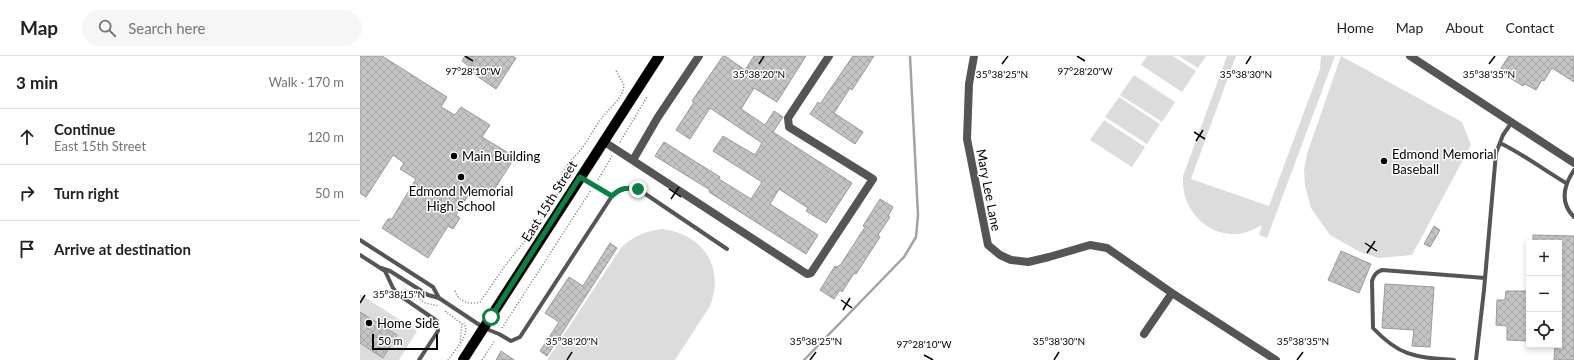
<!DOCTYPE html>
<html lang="en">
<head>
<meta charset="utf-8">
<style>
	body { margin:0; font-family:Lato,sans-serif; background:#f6f6f6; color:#202124 }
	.controls { position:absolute; right:12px; bottom:12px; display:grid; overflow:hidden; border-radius:0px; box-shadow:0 2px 6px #0003 }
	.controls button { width:36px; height:36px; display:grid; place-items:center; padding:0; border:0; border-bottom:1px solid #e0e0e0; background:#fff; color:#202124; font:20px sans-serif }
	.scale { position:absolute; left:12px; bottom:10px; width:66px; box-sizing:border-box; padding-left:4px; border:2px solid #000; border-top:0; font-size:11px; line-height:14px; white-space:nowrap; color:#000; -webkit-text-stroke:3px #fff; paint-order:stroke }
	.stop { position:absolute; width:12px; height:12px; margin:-9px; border:3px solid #0b8043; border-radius:50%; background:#fff }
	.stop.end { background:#0b8043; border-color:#fff; box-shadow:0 1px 4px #0008 }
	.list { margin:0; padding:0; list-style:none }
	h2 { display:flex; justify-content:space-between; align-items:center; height:52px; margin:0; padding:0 16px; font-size:17px }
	h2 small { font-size:13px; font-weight:400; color:#757577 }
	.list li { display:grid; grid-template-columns:26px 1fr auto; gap:12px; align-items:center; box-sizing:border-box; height:56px; padding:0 16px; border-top:1px solid #e0e0e0 }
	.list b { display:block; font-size:15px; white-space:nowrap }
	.list p { margin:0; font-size:13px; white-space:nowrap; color:#757577 }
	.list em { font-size:13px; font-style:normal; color:#757577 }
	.icon { flex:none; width:22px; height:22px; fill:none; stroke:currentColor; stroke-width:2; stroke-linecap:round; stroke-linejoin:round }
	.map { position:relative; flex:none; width:1214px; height:304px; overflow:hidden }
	header { display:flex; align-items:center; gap:24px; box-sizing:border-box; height:56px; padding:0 20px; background:#fff; border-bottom:1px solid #e0e0e0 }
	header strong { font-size:19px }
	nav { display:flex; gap:22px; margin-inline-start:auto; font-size:14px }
	.search { width:280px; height:36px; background:#f6f6f6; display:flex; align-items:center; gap:10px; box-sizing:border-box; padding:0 14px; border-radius:22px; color:#757577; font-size:15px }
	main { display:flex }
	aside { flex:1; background:#fff }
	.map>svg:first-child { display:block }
	.park { fill:#dcdcdc }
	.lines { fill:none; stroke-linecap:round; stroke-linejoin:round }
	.stream { stroke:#a3a3a3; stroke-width:2.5 }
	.building { fill:url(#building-cross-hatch); stroke:#999 }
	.primary-casing { stroke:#dbdbdb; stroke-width:11 }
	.path { stroke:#777; stroke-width:1.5; stroke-dasharray:1 2; stroke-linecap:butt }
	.service { stroke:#555; stroke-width:4 }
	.minor { stroke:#555; stroke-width:8 }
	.tertiary { stroke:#555; stroke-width:8 }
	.primary { stroke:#000; stroke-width:10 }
	.route { stroke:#0b8043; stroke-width:5 }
	.ticks { fill:none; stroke:#000; stroke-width:1.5 }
	.poi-dot { fill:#000; stroke:#fff; stroke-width:1.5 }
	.labels { text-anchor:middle; stroke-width:3; stroke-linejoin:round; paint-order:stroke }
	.poi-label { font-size:13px; fill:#000; stroke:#fff; text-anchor:start }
	.street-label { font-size:13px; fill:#000; stroke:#fff }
	.ticks-label { font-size:10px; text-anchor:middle; fill:#000; stroke:#fff; stroke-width:3; stroke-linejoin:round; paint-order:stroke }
</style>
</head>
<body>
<header>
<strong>Map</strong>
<div class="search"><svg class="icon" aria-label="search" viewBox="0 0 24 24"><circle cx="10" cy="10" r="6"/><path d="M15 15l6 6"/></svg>Search here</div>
<nav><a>Home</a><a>Map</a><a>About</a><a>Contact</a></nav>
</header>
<main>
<aside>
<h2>3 min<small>Walk · 170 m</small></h2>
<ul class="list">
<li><svg class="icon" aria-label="ahead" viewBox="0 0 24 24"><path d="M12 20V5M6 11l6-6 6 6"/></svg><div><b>Continue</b><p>East 15th Street</p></div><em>120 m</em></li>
<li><svg class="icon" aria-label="right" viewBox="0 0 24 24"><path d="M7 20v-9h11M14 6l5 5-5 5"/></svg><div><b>Turn right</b></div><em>50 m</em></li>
<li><svg class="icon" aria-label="arrive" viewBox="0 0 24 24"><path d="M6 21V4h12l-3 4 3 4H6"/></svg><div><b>Arrive at destination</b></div></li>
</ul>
</aside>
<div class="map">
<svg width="1214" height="304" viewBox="0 0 1214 304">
	<defs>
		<pattern id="building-cross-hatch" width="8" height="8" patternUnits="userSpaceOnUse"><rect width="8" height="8" fill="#c4c4c4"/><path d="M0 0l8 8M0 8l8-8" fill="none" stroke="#a7a7a7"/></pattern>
	</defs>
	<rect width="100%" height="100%" fill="#fff"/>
	<path class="park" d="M787 0H813L836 15 822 36 781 9Z
		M819 0H846L838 12Z
		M867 0H876L831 123 909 150 960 13 961 0H975L907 182 899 179 902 169C894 173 887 177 878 178 852 180 829 161 824 136 823 131 823 125 823 120Z
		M981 0 1102 66 1111 89 1052 199 1019 202 1000 196 970 179 951 152 945 130 944 113 947 98Z
		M774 19 815 46 802 66 760 39Z
		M759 41 800 68 787 88 745 61Z
		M744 64 785 91 772 111 730 84Z
		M302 173C343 178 365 211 350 250L315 304H187L261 192C273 180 286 175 302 173Z
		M0 238 57 275 39 304H0Z"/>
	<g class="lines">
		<path class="stream" d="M444 304 544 201 556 181 558 159 550 0"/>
	</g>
	<path class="building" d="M0 0H22L87 41 81 51 95 59 101 51 130 69 122 81 155 101 132 137 121 130 115 138 111 135 96 159 100 162 93 173 88 170 68 202 22 172 28 163H32L56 123 40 113 44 107 33 99 6 141 0 137Z
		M105 0H152L156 2 136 33 108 14 110 11 102 5Z
		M363 0H365L385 14 394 0H446L417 46 394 32 381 53 405 69 414 55 423 61 413 76 492 127 466 167 446 155 448 152 419 133 410 148 458 179 446 198 349 136 350 134 295 100 304 86 360 121 359 123 391 143 402 126 353 95 363 80 395 99 402 87 350 52 330 83 316 74 334 46 332 45Z
		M493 0H514L492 34 490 32 474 57 503 76 495 88 450 58 458 46 460 48Z
		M1149 0H1214V26L1192 12 1184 25 1182 24 1176 34 1165 28 1163 30 1150 22 1151 19 1141 12Z
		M520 143 533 151 528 160 530 161 518 179 520 181 496 218 494 217 482 236 480 234 474 243 460 234 475 210 477 211 481 208 505 171 503 170Z
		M1074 170 1080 174 1070 191 1064 188Z
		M1173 179 1214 180V304H1194L1195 289H1199V187H1173Z
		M250 187 257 192 187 300 180 295 199 266 185 257 209 221 223 230Z
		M981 195 1011 208 999 237 968 224Z
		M1025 228 1074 231 1070 291 1052 290 1054 274 1022 272Z
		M1146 235H1169V285L1147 284V270L1136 269 1137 244H1145Z
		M0 256 37 279 23 302 0 287Z
		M141 295 154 304H136Z"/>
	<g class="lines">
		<defs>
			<path id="primary" d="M103 304 299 0"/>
		</defs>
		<use href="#primary" class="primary-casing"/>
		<path class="path" d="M260 86 287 41
			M238 124 252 100
			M45 233 65 247 79 250
			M95 235C98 245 109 249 120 246L147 207 174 174 201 133C203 128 200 122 202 118 207 107 216 100 223 91 229 82 234 73 240 64 248 53 263 43 264 29L255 13
			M85 255 102 268 100 286
			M142 272 231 134
			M88 304C95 294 111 278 104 267
			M122 304 135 284"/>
		<path class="service" d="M1140 87C1163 98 1184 114 1206 127
			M1214 114C1204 129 1199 146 1214 161
			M220 121 252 140C260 132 267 131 278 133L367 193
			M0 184 73 231 79 242
			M0 199 25 215 33 232 39 239 77 265 78 275 59 304
			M21 212 30 215 68 239 79 242 124 272 139 278 151 285 160 281 252 140
			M1094 304C1056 301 1040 301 1013 272L1012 225C1014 219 1016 216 1022 214L1125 222
			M1116 304 1124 234 1136 97 1143 79 1152 66"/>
		<path class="minor" d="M614 0 609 28 607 83 628 189 640 199 651 204 668 206 689 201 730 189 747 192 812 237 916 304
			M243 85 447 218 451 217 513 123 429 71 428 62 469 0
			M273 104 298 61 339 0
			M784 278 812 237"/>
		<path class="tertiary" d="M1050 0 1214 107"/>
		<use href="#primary" class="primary"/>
	</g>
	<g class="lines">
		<path class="route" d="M131 261 220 121 252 140C260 132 267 131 278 133"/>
	</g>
	<path class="ticks" d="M105 0 113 5M717 0 725 5M399 8 404 0M642 8 648 0M886 8 891 0M1129 8 1135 0M834 76 845 83M836 85 843 74M309 133 321 141M311 143 319 131M1005 187 1017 195M1007 197 1015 185M481 244 492 252M0 247 5 239M483 254 490 242M564 299 573 304M207 304 212 296M450 304 456 296M694 304 699 296M937 304 943 296"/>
	<g class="poi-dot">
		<circle cx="94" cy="100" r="4"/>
		<circle cx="1024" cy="105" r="4"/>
		<circle cx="101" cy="121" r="4"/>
		<circle cx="9" cy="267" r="4"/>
	</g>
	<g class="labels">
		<g class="poi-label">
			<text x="1032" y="103">Edmond Memorial<tspan x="1032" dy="15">Baseball</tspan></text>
			<text x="102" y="105">Main Building</text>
			<text x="101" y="140" text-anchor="middle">Edmond Memorial<tspan x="101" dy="15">High School</tspan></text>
			<text x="17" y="272">Home Side</text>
		</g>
		<g class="street-label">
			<text transform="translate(629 134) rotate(79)" y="5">Mary Lee Lane</text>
			<text transform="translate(189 145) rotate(-58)" y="5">East 15th Street</text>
		</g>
	</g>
	<g class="ticks-label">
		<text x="113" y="19">97°28'10"W</text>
		<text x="725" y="19">97°28'20"W</text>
		<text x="642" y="22">35°38'25"N</text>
		<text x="886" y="22">35°38'30"N</text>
		<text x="1129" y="22">35°38'35"N</text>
		<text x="399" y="22">35°38'20"N</text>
		<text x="39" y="242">35°38'15"N</text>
		<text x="212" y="289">35°38'20"N</text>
		<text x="456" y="289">35°38'25"N</text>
		<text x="699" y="289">35°38'30"N</text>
		<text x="943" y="289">35°38'35"N</text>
		<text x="564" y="292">97°28'10"W</text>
	</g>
</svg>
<div class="controls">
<button>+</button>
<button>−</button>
<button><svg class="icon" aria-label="locate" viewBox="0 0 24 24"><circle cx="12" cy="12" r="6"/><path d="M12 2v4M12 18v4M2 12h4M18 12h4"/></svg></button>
</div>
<div class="scale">50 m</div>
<div class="stop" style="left:131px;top:261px"></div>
<div class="stop end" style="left:278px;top:133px"></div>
</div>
</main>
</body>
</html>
